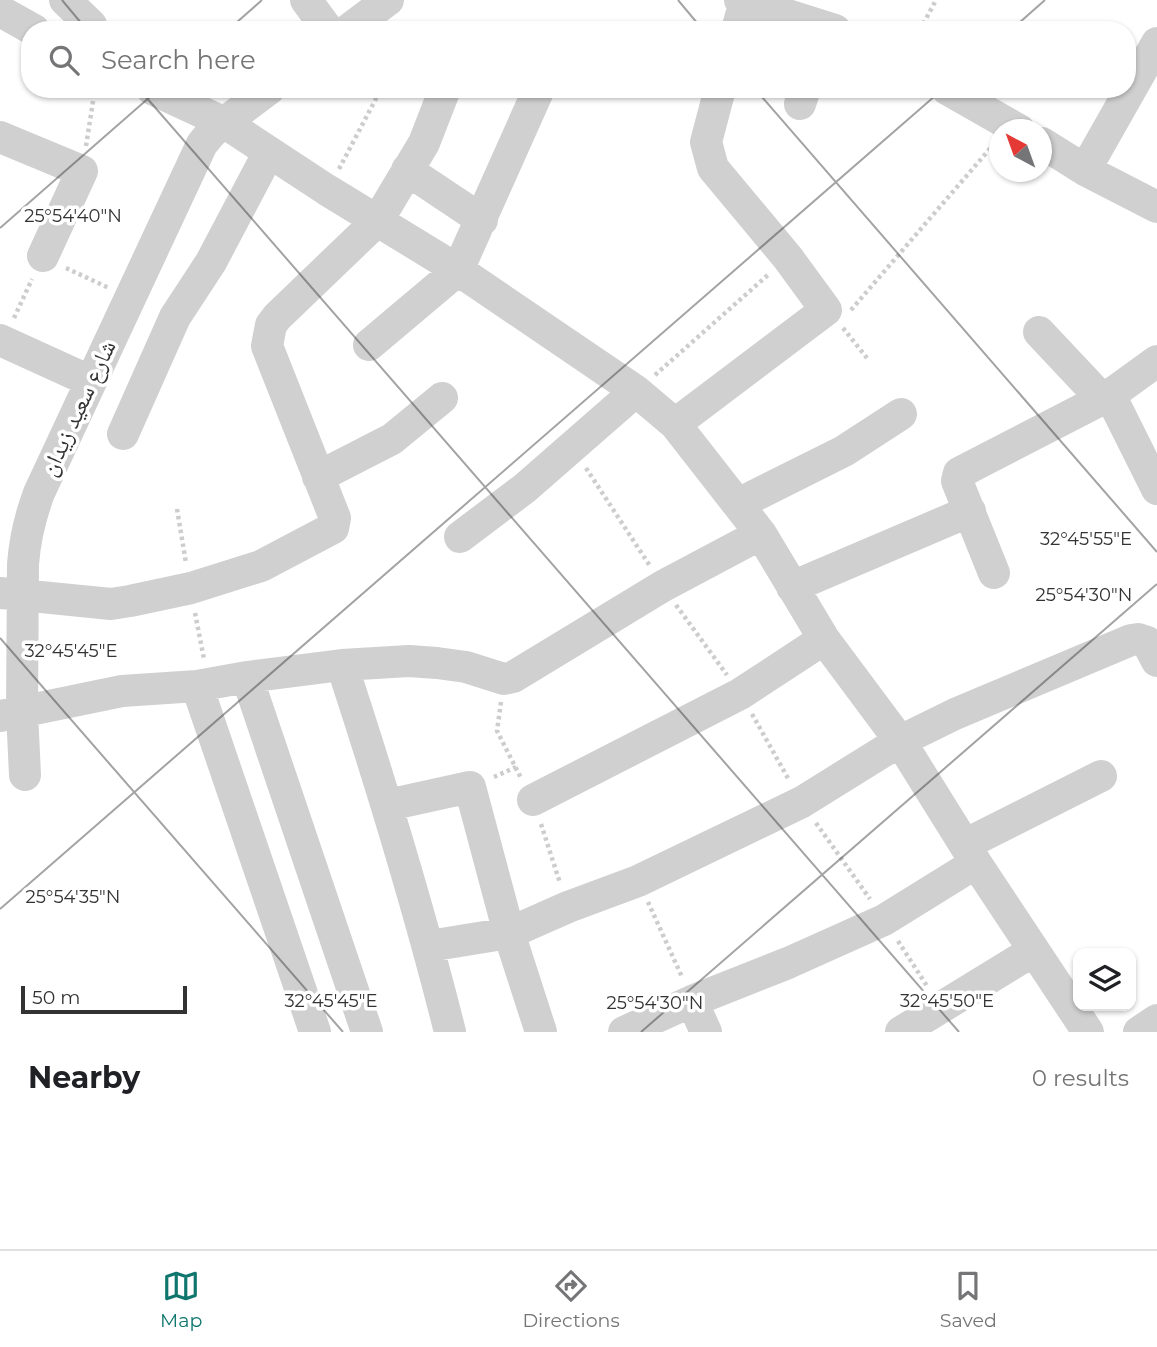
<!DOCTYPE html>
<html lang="en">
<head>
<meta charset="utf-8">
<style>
	body { margin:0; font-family:Montserrat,"Noto Naskh Arabic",sans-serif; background:#f6f6f6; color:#202124 }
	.controls { position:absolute; right:21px; bottom:21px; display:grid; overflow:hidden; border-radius:14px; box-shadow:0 2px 5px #0004 }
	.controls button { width:63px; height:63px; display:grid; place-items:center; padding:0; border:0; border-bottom:2px solid #e0e0e0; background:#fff; color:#202124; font:35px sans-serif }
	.compass { position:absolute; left:989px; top:119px; width:63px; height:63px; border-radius:50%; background:#fff; box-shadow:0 2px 5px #0004; rotate:319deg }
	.scale { position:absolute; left:21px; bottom:18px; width:166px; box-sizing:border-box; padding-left:7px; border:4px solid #333; border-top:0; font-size:19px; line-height:24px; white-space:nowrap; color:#333; -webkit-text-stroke:5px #fff; paint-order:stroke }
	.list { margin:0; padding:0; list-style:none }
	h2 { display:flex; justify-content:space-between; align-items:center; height:91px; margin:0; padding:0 28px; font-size:30px }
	h2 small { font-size:23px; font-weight:400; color:#757577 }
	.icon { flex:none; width:38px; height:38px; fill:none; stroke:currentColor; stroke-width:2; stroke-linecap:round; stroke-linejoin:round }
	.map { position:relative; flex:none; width:1157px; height:1032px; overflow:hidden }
	.search { position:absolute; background:#fff; box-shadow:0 2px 5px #0004; left:21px; right:21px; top:21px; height:77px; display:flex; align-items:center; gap:18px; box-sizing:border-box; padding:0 24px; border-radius:28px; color:#757577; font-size:26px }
	.sheet { height:217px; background:#fff }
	nav { display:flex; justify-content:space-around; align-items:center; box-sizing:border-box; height:98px; border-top:2px solid #e0e0e0; background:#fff; font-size:19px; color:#757577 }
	nav a { display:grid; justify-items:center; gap:4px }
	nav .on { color:#0f766e }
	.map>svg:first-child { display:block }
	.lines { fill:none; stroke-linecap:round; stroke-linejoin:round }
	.path { stroke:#cdcdcd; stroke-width:4.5; stroke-dasharray:3.5 3.5; stroke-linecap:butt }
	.minor { stroke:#d0d0d0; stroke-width:32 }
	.ticks { fill:none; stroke:#333; stroke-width:2; stroke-opacity:0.45 }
	.labels { text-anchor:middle; stroke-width:7; stroke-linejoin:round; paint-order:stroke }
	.street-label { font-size:23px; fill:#333; stroke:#fff }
	.ticks-label { font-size:18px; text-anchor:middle; fill:#333; stroke:#fff; stroke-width:7; stroke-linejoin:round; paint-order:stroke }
</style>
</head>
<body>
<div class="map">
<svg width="1157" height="1032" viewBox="0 0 1157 1032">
	<rect width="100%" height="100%" fill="#fff"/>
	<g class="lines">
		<path class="path" d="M920 30 936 0
			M86 146 95 89
			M339 169 381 89
			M66 268 109 288
			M851 310 994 144
			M14 318 32 279
			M843 328 867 358
			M655 375 769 274
			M586 468 650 566
			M177 509 186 563
			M676 605 727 675
			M195 613 204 659
			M501 702 497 731 521 778
			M752 714 789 780
			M494 777 516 767
			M816 823 870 899
			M541 824 560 883
			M648 902 682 977
			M898 941 927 986"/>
		<path class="minor" d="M65 0 91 25
			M306 0 328 30
			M740 0 835 30
			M0 11 34 30
			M348 30 388 0
			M737 30 745 1
			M152 89 225 123 327 190 458 270 636 391 675 424 761 534 824 639 900 741 976 863 1088 1032
			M947 89 1019 130
			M800 104 805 89
			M0 137 82 171 43 256
			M1042 143 1085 170 1157 207
			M407 170 482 220
			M1085 170 1157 43
			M1039 332 1102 399
			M0 340 90 381
			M369 345 458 270 539 89
			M1110 395 1157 489
			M675 424 826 310 788 258 713 168 706 142 720 89
			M123 434 175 317 211 262 269 152
			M318 477 392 439 442 398
			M738 504 844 451 901 414
			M460 537 525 488 636 391
			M994 573 957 481 959 473 1110 395 1157 361
			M792 587 970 511
			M0 593 111 604 130 601 191 588 261 566 333 528 335 518 267 346 271 325 277 317 378 220 424 143 445 89
			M342 665C382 787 419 908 450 1032
			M247 677 367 1032
			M197 686 315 1032
			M0 716 122 691 197 686 247 677 342 665 409 661 437 663 466 667 504 679 513 677 663 586 761 534
			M25 775 22 712 23 564C25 538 30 517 39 493L202 144 212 132 269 89
			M533 800 740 694 824 639
			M388 805 470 787 509 933 541 1032
			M966 844 1101 776
			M429 946 509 933 568 907 638 881 802 802 900 741 955 714 1131 640 1138 639 1147 642 1157 661
			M692 1001 706 1032
			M624 1032 692 1001 788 963 884 920 976 863
			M901 1032 1033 951
			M1139 1032 1157 1020"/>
	</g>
	<path class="ticks" d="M62 0 87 30M678 0 703 30M228 30 262 0M1011 30 1045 0M139 89 959 1032M755 89 1157 552M0 228 159 89M0 638 343 1032M0 909 943 89M641 1032 1157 584"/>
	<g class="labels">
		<g class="street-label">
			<text transform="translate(78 408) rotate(-65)" y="8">شارع سعيد زيدان</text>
		</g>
	</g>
	<g class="ticks-label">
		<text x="73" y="222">25°54'40"N</text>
		<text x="1086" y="545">32°45'55"E</text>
		<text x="1084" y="601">25°54'30"N</text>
		<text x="71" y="657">32°45'45"E</text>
		<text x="73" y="903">25°54'35"N</text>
		<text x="331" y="1007">32°45'45"E</text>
		<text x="947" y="1007">32°45'50"E</text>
		<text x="655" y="1009">25°54'30"N</text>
	</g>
</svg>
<div class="controls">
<button><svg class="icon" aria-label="layers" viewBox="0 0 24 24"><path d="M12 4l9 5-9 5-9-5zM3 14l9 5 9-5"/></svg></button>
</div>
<svg class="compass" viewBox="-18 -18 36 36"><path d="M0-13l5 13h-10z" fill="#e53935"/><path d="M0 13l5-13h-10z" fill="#757577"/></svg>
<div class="scale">50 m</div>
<div class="search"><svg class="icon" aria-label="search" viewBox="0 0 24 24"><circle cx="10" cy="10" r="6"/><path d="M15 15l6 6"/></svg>Search here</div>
</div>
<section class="sheet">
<h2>Nearby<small>0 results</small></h2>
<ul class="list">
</ul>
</section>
<nav>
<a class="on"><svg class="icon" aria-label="map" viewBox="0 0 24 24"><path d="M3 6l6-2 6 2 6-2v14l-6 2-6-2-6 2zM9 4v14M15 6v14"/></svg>Map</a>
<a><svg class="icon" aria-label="directions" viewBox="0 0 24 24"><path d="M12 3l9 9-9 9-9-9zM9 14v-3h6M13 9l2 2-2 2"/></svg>Directions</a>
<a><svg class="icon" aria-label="saved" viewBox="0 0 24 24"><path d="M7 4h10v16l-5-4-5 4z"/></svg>Saved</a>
</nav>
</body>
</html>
